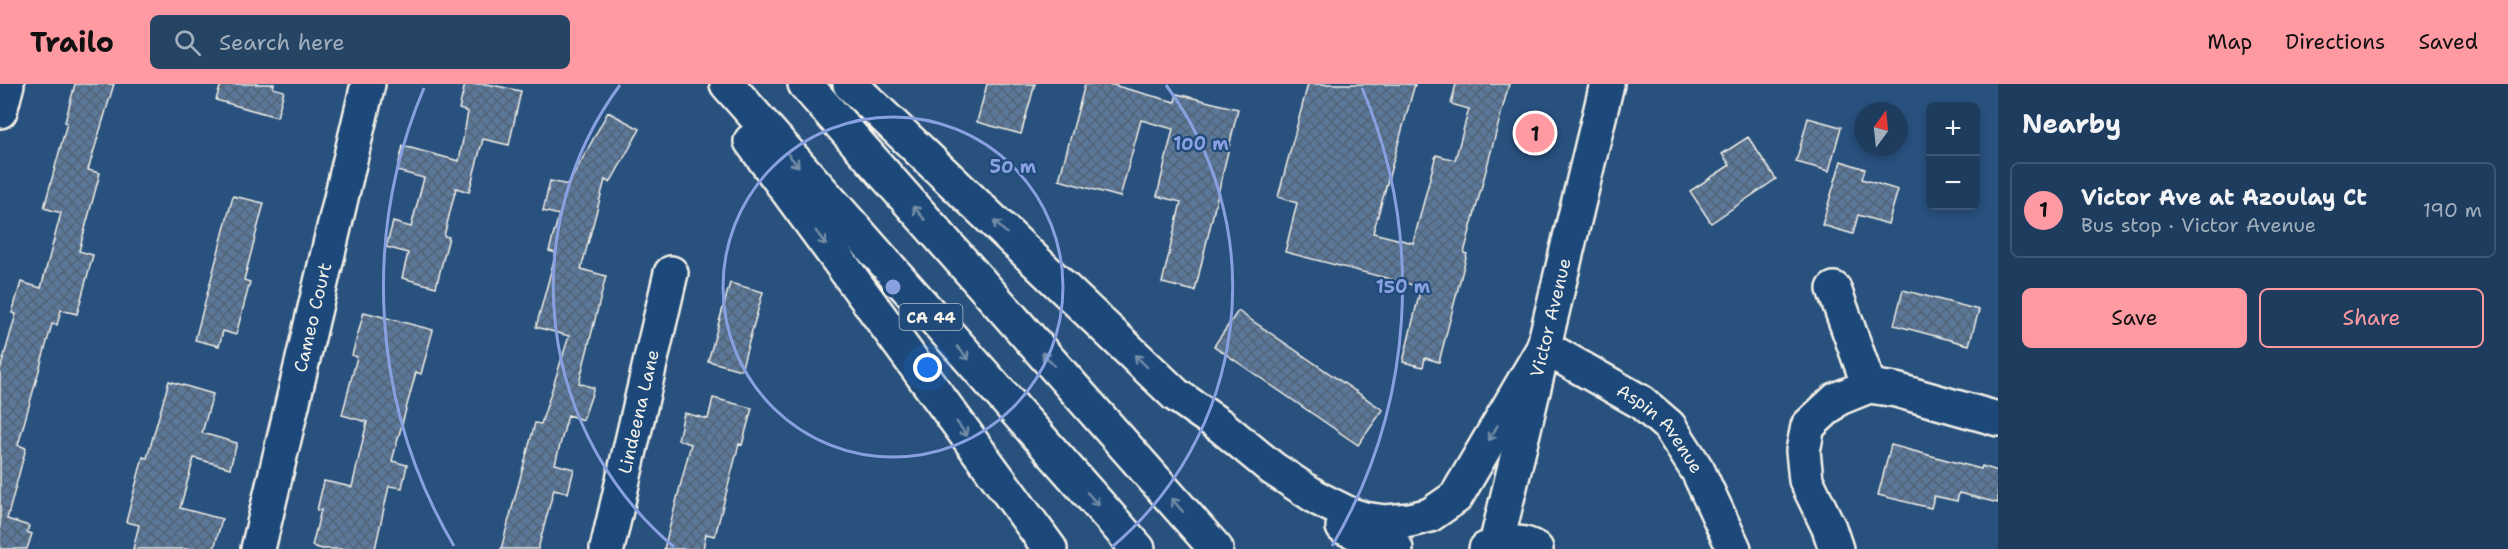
<!DOCTYPE html>
<html lang="en">
<head>
<meta charset="utf-8">
<style>
	body { margin:0; font-family:"Shantell Sans",sans-serif; background:#264464; color:#f1f3f6 }
	.controls { position:absolute; right:18px; top:18px; display:grid; overflow:hidden; border-radius:9px; box-shadow:0 3px 9px #0003 }
	.controls button { width:54px; height:54px; display:grid; place-items:center; padding:0; border:0; border-bottom:2px solid #3c5673; background:#1e3d5e; color:#f1f3f6; font:30px sans-serif }
	.compass { position:absolute; left:1854px; top:18px; width:54px; height:54px; border-radius:50%; background:#1e3d5e; box-shadow:0 3px 9px #0003; rotate:15deg }
	.you { position:absolute; left:928px; top:284px; width:21px; height:21px; margin:-15px; border:4px solid #fff; border-radius:50%; background:#1a73e8; box-shadow:0 0 0 9px #1a73e833 }
	.badge { display:grid; place-items:center; width:39px; height:39px; border-radius:50%; background:#ff9aa2; color:#111; font-size:20px; font-weight:700 }
	.pin { position:absolute; translate:-50% -50%; border:3px solid #fff; box-shadow:0 2px 6px #0006 }
	.list { margin:0; padding:0; list-style:none }
	h2 { display:flex; justify-content:space-between; align-items:center; height:78px; margin:0; padding:0 24px; font-size:26px }
	h2 small { font-size:20px; font-weight:400; color:#a1aebc }
	.list li { display:grid; grid-template-columns:39px 1fr auto; gap:18px; align-items:center; box-sizing:border-box; height:96px; margin:0 12px 12px; padding:0 12px; border:2px solid #3c5673; border-radius:9px }
	.list b { display:block; font-size:22px; white-space:nowrap }
	.list p { margin:0; font-size:20px; white-space:nowrap; color:#a1aebc }
	.list em { font-size:20px; font-style:normal; color:#a1aebc }
	.actions { display:flex; gap:12px; padding:18px 24px }
	.actions a { flex:1; padding:14px 0; border:2px solid #ff9aa2; border-radius:9px; text-align:center; font-size:21px; color:#ff9aa2 }
	.actions .main { background:#ff9aa2; color:#111 }
	.icon { flex:none; width:33px; height:33px; fill:none; stroke:currentColor; stroke-width:2; stroke-linecap:round; stroke-linejoin:round }
	.map { position:relative; flex:none; width:1998px; height:465px; overflow:hidden }
	header { display:flex; align-items:center; gap:36px; box-sizing:border-box; height:84px; padding:0 30px; background:#ff9aa2; color:#111 }
	header strong { font-size:28px }
	nav { display:flex; gap:33px; margin-inline-start:auto; font-size:21px }
	.search { width:420px; height:54px; background:#264464; display:flex; align-items:center; gap:15px; box-sizing:border-box; padding:0 21px; border-radius:9px; color:#a1aebc; font-size:22px }
	main { display:flex }
	aside { flex:1; background:#1e3d5e }
	.map>svg:first-child { display:block }
	.building { fill:url(#building-cross-hatch); stroke:#f4f1e8; stroke-width:1.5 }
	.lines { fill:none; stroke-linecap:round; stroke-linejoin:round }
	.minor-casing { stroke:#f4f1e8; stroke-width:38 }
	.major-casing { stroke:#f4f1e8; stroke-width:38 }
	.highway-casing { stroke:#f4f1e8; stroke-width:38 }
	.minor { stroke:#1f4a7a; stroke-width:33 }
	.major { stroke:#1f4a7a; stroke-width:33 }
	.highway { stroke:#1f4a7a; stroke-width:33 }
	.oneway { stroke:#748da6 }
	.ring { fill:none; stroke:#88a0e0; stroke-width:3 }
	.labels { text-anchor:middle; stroke-width:4.5; stroke-linejoin:round; paint-order:stroke }
	.shield { fill:#1f4a7a; stroke:#b4bfc7; stroke-width:1.5 }
	.shield-label { font-size:16px; font-weight:bold; fill:#f4f1e8 }
	.street-label { font-size:18px; fill:#f4f1e8; stroke:#1f4a7a }
	.centre { fill:#88a0e0; stroke:#1f4a7a; stroke-width:3 }
	.ring-label { font-size:18px; text-anchor:middle; font-weight:bold; fill:#88a0e0; stroke:#1f4a7a; stroke-width:4.5; stroke-linejoin:round; paint-order:stroke }
</style>
</head>
<body>
<header>
<strong>Trailo</strong>
<div class="search"><svg class="icon" aria-label="search" viewBox="0 0 24 24"><circle cx="10" cy="10" r="6"/><path d="M15 15l6 6"/></svg>Search here</div>
<nav><a>Map</a><a>Directions</a><a>Saved</a></nav>
</header>
<main>
<div class="map">
<svg width="1998" height="465" viewBox="0 0 1998 465">
	<defs>
		<pattern id="building-cross-hatch" width="8" height="8" patternUnits="userSpaceOnUse" patternTransform="scale(1.5)"><rect width="8" height="8" fill="#5b7899"/><path d="M0 0l8 8M0 8l8-8" fill="none" stroke="#536274"/></pattern>
	</defs>
	<rect width="100%" height="100%" fill="#28517e"/>
	<filter id="ink" filterUnits="userSpaceOnUse"><feTurbulence type="fractalNoise" baseFrequency=".0167" numOctaves="2"/><feDisplacementMap in="SourceGraphic" scale="12" xChannelSelector="R" yChannelSelector="G"/><feConvolveMatrix kernelMatrix="1 2 1 2 8 2 1 2 1" color-interpolation-filters="sRGB"/></filter>
	<g filter="url(#ink)">
		<path class="building" d="M75 0H114L88 86 100 89 79 167 93 171 77 230 61 226 57 241 52 240 18 361 26 364 7 435 29 442 27 448 32 450 27 465H0V286L16 230 12 229 21 198 41 204 61 129 44 124 67 39 65 38Z
			M221 0H274L273 4 284 7 277 33 216 16Z
			M465 0H487L521 7 509 61 483 55 469 108 456 104 444 152 449 153 436 203 402 194 408 169 386 163 393 138 411 143 424 94 397 87 403 62 459 77 468 28 459 25Z
			M987 0H1035L1021 50 977 38Z
			M1085 0H1109L1175 18 1177 10 1238 25 1195 207 1162 199 1181 118 1157 112 1173 45 1141 36 1120 113 1059 96Z
			M1308 0H1415L1373 149 1413 159 1436 71 1455 76 1469 25 1451 20 1456 0H1509L1464 169 1467 170 1439 278 1425 274 1423 283 1403 278 1421 203 1285 168 1297 119 1278 113Z
			M608 28 640 45 610 99 605 96 581 185 606 192 579 299 594 304 583 336 568 331 555 380 574 385 568 409 554 405 538 465H501L535 339 541 340 569 252 536 243 556 169 549 167 559 131 543 127 550 97 568 101Z
			M1808 34 1841 43 1829 87 1796 78Z
			M1748 53 1776 95 1711 139 1690 107 1730 81 1722 70Z
			M1841 77 1865 85 1862 95 1898 106 1888 140 1858 131 1853 150 1822 141Z
			M233 112 264 119 244 196 250 198 236 251 223 247 219 262 195 256Z
			M730 199 763 208 741 286 708 277Z
			M1903 206 1979 226 1969 261 1894 241Z
			M1238 227 1383 326 1358 361 1214 262Z
			M364 228 433 246 421 290 416 288 392 377 407 381 402 404 389 402 375 465H322L312 462 321 426H317L324 397 352 403 367 338 342 331 357 273 352 271Z
			M169 297 213 310 202 349 237 359 230 384 194 374 180 424 222 435 214 465H133L139 441 126 438 143 373 147 374Z
			M713 314 752 324 742 361 739 360 715 452 706 450 703 465H664L691 360 678 356 684 329 708 335Z
			M1891 361 1981 385 1982 382 1998 387V419L1959 409 1957 417 1934 412 1931 424 1878 411Z"/>
		<g class="lines">
			<defs>
				<g id="minor">
					<path d="M0 27 7 0"/>
					<path d="M1834 205 1869 302"/>
					<path id="s1" d="M1544 263 1641 318 1669 342 1698 387 1734 465"/>
					<path id="s2" d="M258 465 368 0"/>
					<path id="s3" d="M607 465 671 189"/>
					<path d="M1836 465 1829 444 1806 396 1803 367 1808 342 1837 315 1869 302 1896 306 1998 335"/>
				</g>
				<g id="major">
					<path id="s4" d="M1495 465 1607 0"/>
				</g>
				<path id="highway" d="M727 0 1138 465
					M805 0 1216 465
					M850 0 1176 311 1221 342 1272 384 1319 415 1351 431 1364 435 1385 438 1410 436 1430 431 1456 413 1544 263
					M751 57 1050 465
					M1343 443 1396 465
					M1486 465C1503 458 1520 455 1536 465"/>
			</defs>
			<use href="#minor" class="minor-casing"/>
			<use href="#major" class="major-casing"/>
			<use href="#highway" class="highway-casing"/>
			<use href="#minor" class="minor"/>
			<use href="#major" class="major"/>
			<use href="#highway" class="highway"/>
		</g>
		<defs><path id="oneway-shaft" d="M-6 0H5M1.5-3L5.5 0L1.5 3" fill="none" stroke-width="1.6" stroke-linecap="round" stroke-linejoin="round" transform="scale(1.5)"/></defs>
		<g class="oneway">
			<use href="#oneway-shaft" transform="translate(793 76) rotate(49)"/>
			<use href="#oneway-shaft" transform="translate(919 129) rotate(-131)"/>
			<use href="#oneway-shaft" transform="translate(1000 143) rotate(-137)"/>
			<use href="#oneway-shaft" transform="translate(821 154) rotate(54)"/>
			<use href="#oneway-shaft" transform="translate(963 269) rotate(48)"/>
			<use href="#oneway-shaft" transform="translate(1048 275) rotate(-131)"/>
			<use href="#oneway-shaft" transform="translate(1141 277) rotate(-136)"/>
			<use href="#oneway-shaft" transform="translate(962 345) rotate(54)"/>
			<use href="#oneway-shaft" transform="translate(1493 349) rotate(121)"/>
			<use href="#oneway-shaft" transform="translate(1093 415) rotate(48)"/>
			<use href="#oneway-shaft" transform="translate(1177 421) rotate(-131)"/>
		</g>
	</g>
	<g class="ring">
		<circle cx="893" cy="203" r="170"/>
		<path d="M674 463A340 340 0 0 1 620 1M1166 1A340 340 0 0 1 1112 463"/>
		<path d="M454 462A510 510 0 0 1 424 4M1362 4A510 510 0 0 1 1332 462"/>
	</g>
	<g class="labels">
		<rect class="shield" x="899.5" y="220" width="63" height="26" rx="4.5"/>
		<g class="shield-label">
			<text x="931" y="239">CA 44</text>
		</g>
		<g class="street-label">
			<text dy="6" stroke="none"><textPath href="#s2" startOffset="238">Cameo Court</textPath></text>
			<text dy="6" stroke="none"><textPath href="#s4" startOffset="238">Victor Avenue</textPath></text>
			<text dy="6" stroke="none"><textPath href="#s3" startOffset="141">Lindeena Lane</textPath></text>
			<text dy="6" stroke="none"><textPath href="#s1" startOffset="144">Aspin Avenue</textPath></text>
		</g>
	</g>
	<circle cx="893" cy="203" r="9" class="centre"/>
	<g class="ring-label">
		<text x="1201" y="66">100 m</text>
		<text x="1013" y="89">50 m</text>
		<text x="1403" y="209">150 m</text>
	</g>
</svg>
<div class="controls">
<button>+</button>
<button>−</button>
</div>
<svg class="compass" viewBox="-18 -18 36 36"><path d="M0-13l5 13h-10z" fill="#e53935"/><path d="M0 13l5-13h-10z" fill="#a1aebc"/></svg>
<div class="you"></div>
<div class="pin badge" style="left:1535px;top:49px">1</div>
</div>
<aside>
<h2>Nearby<small></small></h2>
<ul class="list">
<li><span class="badge">1</span><div><b>Victor Ave at Azoulay Ct</b><p>Bus stop · Victor Avenue</p></div><em>190 m</em></li>
</ul>
<div class="actions"><a class="main">Save</a><a>Share</a></div>
</aside>
</main>
</body>
</html>
